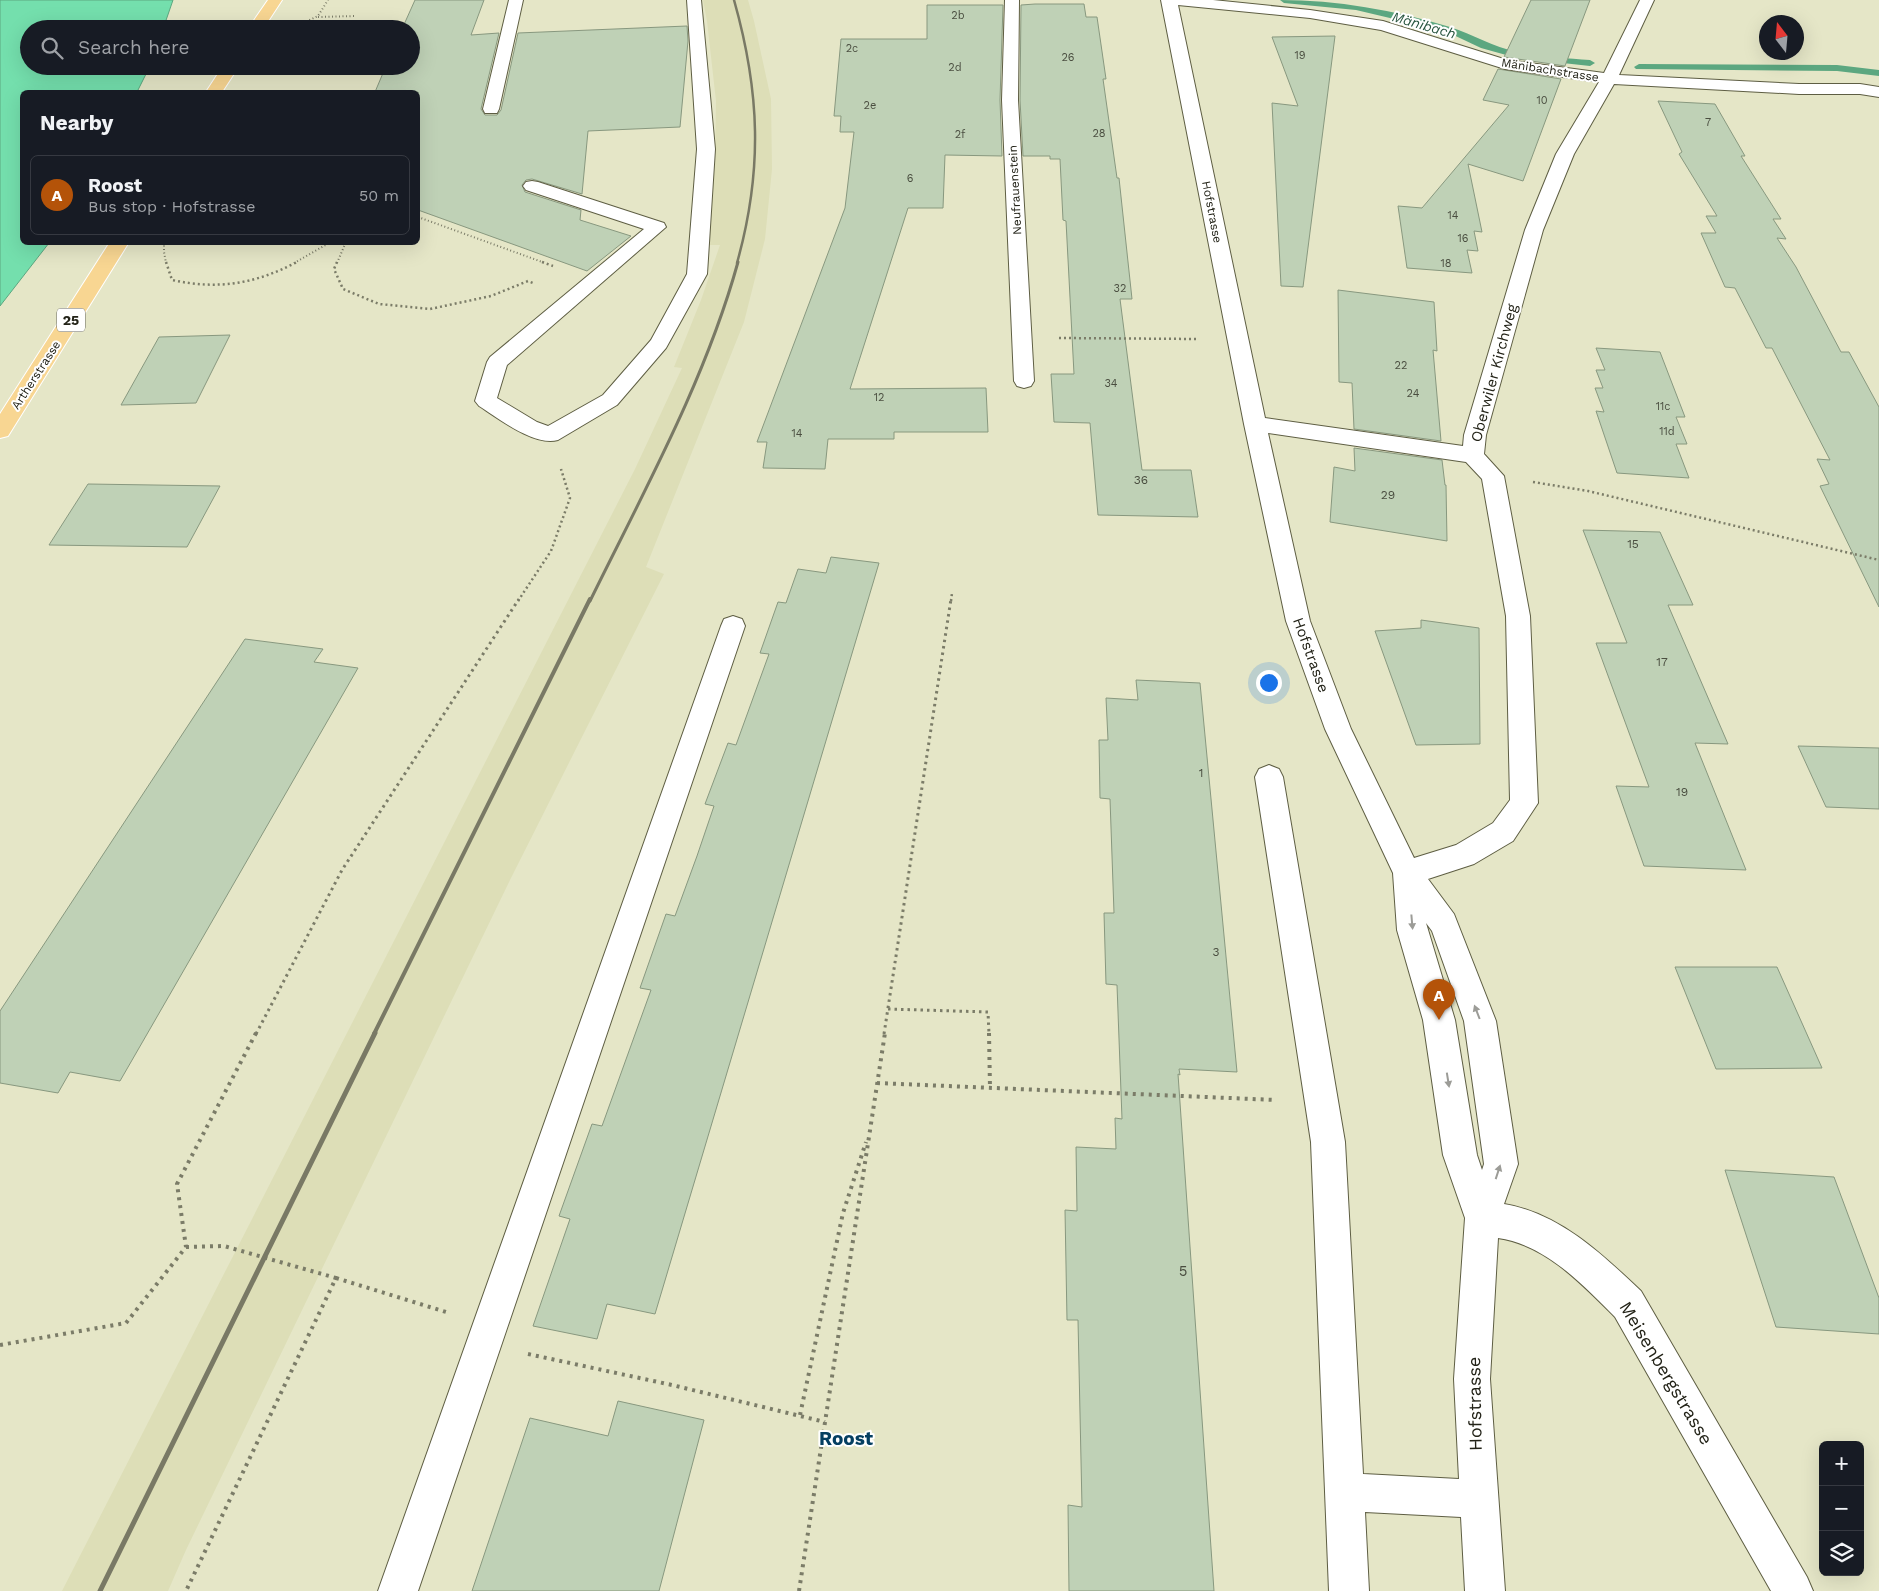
<!DOCTYPE html>
<html lang="en">
<head>
<meta charset="utf-8">
<style>
	body { margin:0; font-family:"Work Sans",sans-serif; background:#20242c; color:#f1f3f6 }
	.controls { position:absolute; right:15px; bottom:15px; display:grid; overflow:hidden; border-radius:8px; box-shadow:0 5px 20px #0002 }
	.controls button { width:45px; height:45px; display:grid; place-items:center; padding:0; border:0; border-bottom:1px solid #363941; background:#171b24; color:#f1f3f6; font:25px sans-serif }
	.compass { position:absolute; left:1759px; top:15px; width:45px; height:45px; border-radius:50%; background:#171b24; box-shadow:0 5px 20px #0002; rotate:344deg }
	.you { position:absolute; left:1268px; top:682px; width:18px; height:18px; margin:-12px; border:4px solid #fff; border-radius:50%; background:#1a73e8; box-shadow:0 0 0 8px #1a73e833 }
	.badge { display:grid; place-items:center; width:32px; height:32px; border-radius:50%; background:#b45309; color:#fff; font-size:16px; font-weight:700 }
	.pin { position:absolute; translate:-50% -41px; filter:drop-shadow(0 1px 2px #0008) }
	.pin::after { content:''; position:absolute; top:26px; width:18px; height:15px; background:inherit; clip-path:polygon(0 0,100% 0,50% 100%) }
	.list { margin:0; padding:0; list-style:none }
	h2 { display:flex; justify-content:space-between; align-items:center; height:65px; margin:0; padding:0 20px; font-size:21px }
	h2 small { font-size:16px; font-weight:400; color:#9ea1a6 }
	.list li { display:grid; grid-template-columns:32px 1fr auto; gap:15px; align-items:center; box-sizing:border-box; height:80px; margin:0 10px 10px; padding:0 10px; border:1px solid #363941; border-radius:8px }
	.list b { display:block; font-size:19px; white-space:nowrap }
	.list p { margin:0; font-size:16px; white-space:nowrap; color:#9ea1a6 }
	.list em { font-size:16px; font-style:normal; color:#9ea1a6 }
	.icon { flex:none; width:28px; height:28px; fill:none; stroke:currentColor; stroke-width:2; stroke-linecap:round; stroke-linejoin:round }
	.map { position:relative; flex:none; width:1879px; height:1591px; overflow:hidden }
	.search { position:absolute; background:#171b24; box-shadow:0 5px 20px #0002; left:20px; top:20px; width:400px; height:55px; display:flex; align-items:center; gap:12px; box-sizing:border-box; padding:0 18px; border-radius:28px; color:#9ea1a6; font-size:19px }
	.panel { position:absolute; background:#171b24; box-shadow:0 5px 20px #0002; left:20px; top:90px; width:400px; height:155px; border-radius:8px }
	.map>svg:first-child { display:block }
	.built { fill:#dddeb7 }
	.water { fill:#74dfad; stroke:#5ca780 }
	.lines { fill:none; stroke-linecap:round; stroke-linejoin:round }
	.stream { fill:#5ca780; fill-rule:evenodd }
	.building { fill:#bfd1b6; stroke:#88987f }
	.minor-casing { stroke:#5e5e43; stroke-width:2 }
	.major-casing { stroke:#fff; stroke-width:2 }
	.path-far3 { stroke:#7b7c68; stroke-width:2; stroke-dasharray:1 2.5; stroke-linecap:butt }
	.path-far2 { stroke:#7b7c68; stroke-width:2.5; stroke-dasharray:2 3; stroke-linecap:butt }
	.path-far1 { stroke:#7b7c68; stroke-width:3; stroke-dasharray:2.5 4; stroke-linecap:butt }
	.path { stroke:#7b7c68; stroke-width:4; stroke-dasharray:3 5; stroke-linecap:butt }
	.minor { fill:#fff; fill-rule:evenodd }
	.major { fill:#f8d692; fill-rule:evenodd }
	.rail-far3 { stroke:#797965; stroke-width:2.5 }
	.rail-far2 { stroke:#797965; stroke-width:3 }
	.rail-far1 { stroke:#797965; stroke-width:4 }
	.rail { stroke:#797965; stroke-width:5 }
	.oneway { fill:#9c9c97 }
	.labels { text-anchor:middle; stroke-width:4; stroke-linejoin:round; paint-order:stroke }
	.far-number-label { font-size:11px; fill:#4a4e40 }
	.far-street-label { font-size:12px; fill:#232318; stroke:#fff }
	.number-label { font-size:12px; fill:#4a4e40 }
	.far-water-label { font-size:14px; font-style:italic; fill:#27543f; stroke:#fff }
	.shield { fill:#fff; stroke:#65655d; stroke-width:1 }
	.shield-label { font-size:14px; font-weight:bold; fill:#232318 }
	.street-label { font-size:15px; fill:#232318; stroke:#fff }
	.near-number-label { font-size:15px; fill:#4a4e40 }
	.near-street-label { font-size:18px; fill:#232318; stroke:#fff }
	.near-neighbourhood-label { font-size:19px; font-weight:bold; fill:#053f61; stroke:#fff }
</style>
</head>
<body>
<div class="map">
<svg width="1879" height="1591" viewBox="0 0 1879 1591">
	<rect width="100%" height="100%" fill="#e5e6c7"/>
	<path class="built" d="M703 0H748L754 21 771 99 772 169 765 239 744 322 646 567 664 574 510 880 186 1550 168 1591H62L635 469 682 368 674 367 701 300 720 245H705L715 167 716 101 707 21Z"/>
	<path class="water" d="M0 0H173L163 29H29V66H150L137 92H22V242L49 243 0 306Z"/>
	<g class="lines">
		<path class="stream" d="M1280 0C1337 0 1394 10 1450 27 1473 34 1492 47 1518 52 1541 57 1566 58 1590 60L1595 63 1590 66 1517 58 1481 48 1445 31 1356 10 1284 3Z
			M1639 64 1837 65 1879 70V76L1837 71 1636 69 1634 67Z"/>
	</g>
	<path class="building" d="M415 0H484L471 35 499 33 481 109 485 115H497L501 110 518 33 687 26 688 41 680 127 588 131 582 194 532 179 526 180 522 185 525 192 581 210 580 220 631 236 587 271 418 210V92H375L386 66H411V29H402Z
		M1531 0H1590L1565 66 1504 57Z
		M1035 4H1084L1086 17H1097L1106 79H1103L1117 178H1119L1132 299H1120L1142 470H1191L1198 517 1098 515 1090 423 1054 422 1051 374H1074L1066 221 1063 220 1060 159H1050V156H1023L1020 100 1021 5Z
		M927 5H1003L1000 100 1002 156 945 155 943 208H908L850 389 986 388 988 432H894V439H828L825 469 763 468 767 442H757L845 208 854 132H840L841 116H834L841 39H927Z
		M1335 36 1303 287 1281 286 1272 103 1298 106 1272 37Z
		M1498 69 1561 79 1523 181 1468 164 1482 232 1474 231 1478 251 1467 250 1472 273 1407 268 1398 206 1422 208 1509 105 1483 100Z
		M1658 101 1715 104 1745 156H1741L1781 219H1773L1786 239 1777 238 1796 267 1841 352H1849L1879 407V607L1820 486 1829 484 1817 459 1830 460 1772 348H1766L1735 288 1725 287 1701 233H1716L1706 216H1717L1679 154 1682 152Z
		M1338 290 1434 302 1437 351 1433 350 1441 441 1354 429 1352 383 1339 382Z
		M230 335 196 403 121 405 159 337Z
		M1596 348 1660 352 1685 417H1676L1687 444H1676L1689 478 1617 473 1596 411 1604 412 1595 388H1603L1596 370H1605Z
		M1354 448 1442 460 1445 485H1446L1447 541 1330 522 1334 467 1355 471Z
		M88 484 220 486 187 547 49 545Z
		M1583 530 1660 532 1693 605H1668L1728 744 1695 743 1746 870 1644 866 1616 786 1649 787 1596 643H1627Z
		M831 557 879 563 655 1314 607 1304 597 1339 533 1326 570 1219 559 1216 592 1124 602 1126 651 990 640 988 666 914 675 916 697 856 714 806 705 804 728 743 736 745 769 654 760 653 778 602 786 603 798 569 826 573Z
		M1421 620 1479 628 1480 744 1416 745 1375 631 1421 628Z
		M245 639 323 649 314 662 358 668 120 1081 70 1072 58 1093 0 1083V1011Z
		M1136 680 1200 683 1237 1072 1179 1069 1180 1075 1178 1074 1214 1591H1069L1068 1505 1082 1507 1078 1320H1067L1065 1210 1077 1211 1076 1147 1116 1149 1115 1118 1122 1119 1117 985 1106 984 1104 913H1114L1110 799 1100 798 1099 740H1108L1106 698 1138 700Z
		M1798 746 1879 748V809L1826 807Z
		M1675 967H1777L1822 1068 1716 1069Z
		M1725 1170 1834 1177 1879 1298V1334L1776 1327Z
		M618 1401 704 1420 659 1591H472L530 1418 608 1436Z"/>
	<g class="lines">
		<defs>
			<path id="minor" d="M509 0H523L499 109 497 113H485L483 109Z
				M687 0H701L715 149 707 274 666 348 617 405 558 440C535 447 498 418 479 406L475 401 487 362 490 357 644 229 526 190 523 186 526 182 532 181 538 182 664 223 666 227 507 365 497 398 537 422 548 426 603 395 651 340 687 274 697 149Z
				M1005 0H1019L1018 100 1034 381 1031 386 1024 388 1017 386 1014 381 1002 100Z
				M1161 0H1213L1310 10 1383 21 1507 60 1604 73 1640 0H1654L1619 75 1799 84H1860L1879 87V97L1860 94H1799L1614 84 1574 154 1543 230 1486 435 1484 454 1504 476 1530 616 1538 803 1513 841 1474 864 1428 879 1454 914 1496 1021 1518 1164 1504 1204C1559 1213 1602 1254 1641 1291L1807 1577 1813 1591H1771L1615 1317C1582 1284 1546 1245 1498 1238L1490 1379 1505 1591H1465L1461 1517 1365 1512 1369 1591H1329L1311 1142 1255 777 1259 769 1269 765 1279 769 1283 777 1345 1142 1363 1474 1459 1479 1454 1379 1465 1218 1443 1155 1423 1020 1397 930 1393 873 1325 729 1286 621 1244 424ZM1178 5 1310 18 1381 30 1505 69 1599 82 1556 154 1525 230 1464 435 1463 446 1265 418ZM1268 433 1466 462 1482 479 1506 616 1510 800 1493 823 1456 845 1414 858 1351 729 1310 621ZM1426 923 1432 931 1464 1021 1484 1164 1482 1170 1477 1155 1455 1020Z
				M733 616 742 619 745 626 418 1591H378L721 626 724 619Z"/>
			<path id="major" d="M268 0H282L263 29H248Z
				M223 66H239L222 92H206Z
				M110 242H129L8 436 0 438V414Z"/>
		</defs>
		<use href="#minor" class="minor-casing"/>
		<use href="#major" class="major-casing"/>
		<path class="path-far3" d="M318 17 356 16
			M303 23 318 16 328 0
			M418 217 545 263
			M164 242V252L166 263
			M294 263 331 242
			M337 263 346 242"/>
		<path class="path-far2" d="M166 262 172 280C218 290 255 284 297 262
			M337 262 334 269 343 289 379 304 430 309 491 296 528 281 533 283
			M542 262 553 266
			M1059 338 1198 339
			M1533 482 1588 491 1879 560
			M518 601 551 551 570 498 561 469
			M951 601 952 593"/>
		<path class="path-far1" d="M888 1009 988 1012 989 1034
			M256 1034 342 870 519 599
			M884 1034 951 599"/>
		<path class="path" d="M989 1033 990 1088
			M877 1083 1276 1100
			M186 1247 224 1246 336 1278 186 1591
			M336 1278 446 1312
			M0 1345 126 1323 186 1247 177 1184 256 1033
			M528 1354 672 1385 825 1422
			M800 1415 843 1213 866 1142
			M799 1591 885 1033"/>
		<use href="#minor" class="minor"/>
		<use href="#major" class="major"/>
		<path class="rail-far3" d="M734 0C760 92 763 170 737 263"/>
		<path class="rail-far2" d="M590 601C644 491 705 381 738 262"/>
		<path class="rail-far1" d="M374 1034 590 599"/>
		<path class="rail" d="M100 1591 375 1033"/>
	</g>
	<defs><path id="oneway-solid" d="M-6-.8H1V-3.2L6.5 0L1 3.2V.8H-6Z" transform="scale(1.25)"/></defs>
	<g class="oneway">
		<use href="#oneway-solid" transform="translate(1412 922) rotate(85)"/>
		<use href="#oneway-solid" transform="translate(1477 1012) rotate(-111)"/>
		<use href="#oneway-solid" transform="translate(1448 1080) rotate(81)"/>
		<use href="#oneway-solid" transform="translate(1498 1172) rotate(-72)"/>
	</g>
	<g class="labels">
		<g class="far-number-label">
			<text x="958" y="19">2b</text>
			<text x="852" y="52">2c</text>
			<text x="1300" y="59">19</text>
			<text x="1068" y="61">26</text>
			<text x="955" y="71">2d</text>
			<text x="1542" y="104">10</text>
			<text x="870" y="109">2e</text>
			<text x="1708" y="126">7</text>
			<text x="1099" y="137">28</text>
			<text x="960" y="138">2f</text>
			<text x="910" y="182">6</text>
			<text x="1453" y="219">14</text>
			<text x="1463" y="242">16</text>
			<text x="1446" y="267">18</text>
			<text x="1120" y="292">32</text>
			<text x="1401" y="369">22</text>
			<text x="1111" y="387">34</text>
			<text x="1413" y="397">24</text>
			<text x="879" y="401">12</text>
			<text x="1663" y="410">11c</text>
			<text x="1667" y="435">11d</text>
			<text x="797" y="437">14</text>
		</g>
		<g class="far-street-label">
			<text transform="translate(1550 70) rotate(9)" y="4">Mänibachstrasse</text>
			<text transform="translate(1015 190) rotate(-93)" y="4">Neufrauenstein</text>
			<text transform="translate(1212 212) rotate(79)" y="4">Hofstrasse</text>
			<text transform="translate(36 375) rotate(-57)" y="4">Artherstrasse</text>
		</g>
		<g class="number-label">
			<text x="1141" y="484">36</text>
			<text x="1388" y="499">29</text>
			<text x="1633" y="548">15</text>
			<text x="1662" y="666">17</text>
			<text x="1201" y="777">1</text>
			<text x="1682" y="796">19</text>
			<text x="1216" y="956">3</text>
		</g>
		<g class="far-water-label">
			<text transform="translate(1424 25) rotate(16)" y="5">Mänibach</text>
		</g>
		<rect class="shield" x="57" y="308.5" width="28" height="23" rx="4"/>
		<g class="shield-label">
			<text x="71" y="325">25</text>
		</g>
		<g class="street-label">
			<text transform="translate(1494 373) rotate(-75)" y="5">Oberwiler Kirchweg</text>
			<text transform="translate(1311 655) rotate(70)" y="5">Hofstrasse</text>
		</g>
		<g class="near-number-label">
			<text x="1183" y="1276">5</text>
		</g>
		<g class="near-street-label">
			<text transform="translate(1666 1373) rotate(59)" y="6">Meisenbergstrasse</text>
			<text transform="translate(1475 1404) rotate(-91)" y="6">Hofstrasse</text>
		</g>
		<g class="near-neighbourhood-label">
			<text x="846" y="1445">Roost</text>
		</g>
	</g>
</svg>
<div class="controls">
<button>+</button>
<button>−</button>
<button><svg class="icon" aria-label="layers" viewBox="0 0 24 24"><path d="M12 4l9 5-9 5-9-5zM3 14l9 5 9-5"/></svg></button>
</div>
<svg class="compass" viewBox="-18 -18 36 36"><path d="M0-13l5 13h-10z" fill="#e53935"/><path d="M0 13l5-13h-10z" fill="#9ea1a6"/></svg>
<div class="you"></div>
<div class="pin badge" style="left:1439px;top:1020px">A</div>
<div class="search"><svg class="icon" aria-label="search" viewBox="0 0 24 24"><circle cx="10" cy="10" r="6"/><path d="M15 15l6 6"/></svg>Search here</div>
<section class="panel">
<h2>Nearby<small></small></h2>
<ul class="list">
<li><span class="badge">A</span><div><b>Roost</b><p>Bus stop · Hofstrasse</p></div><em>50 m</em></li>
</ul>
</section>
</div>
</body>
</html>
